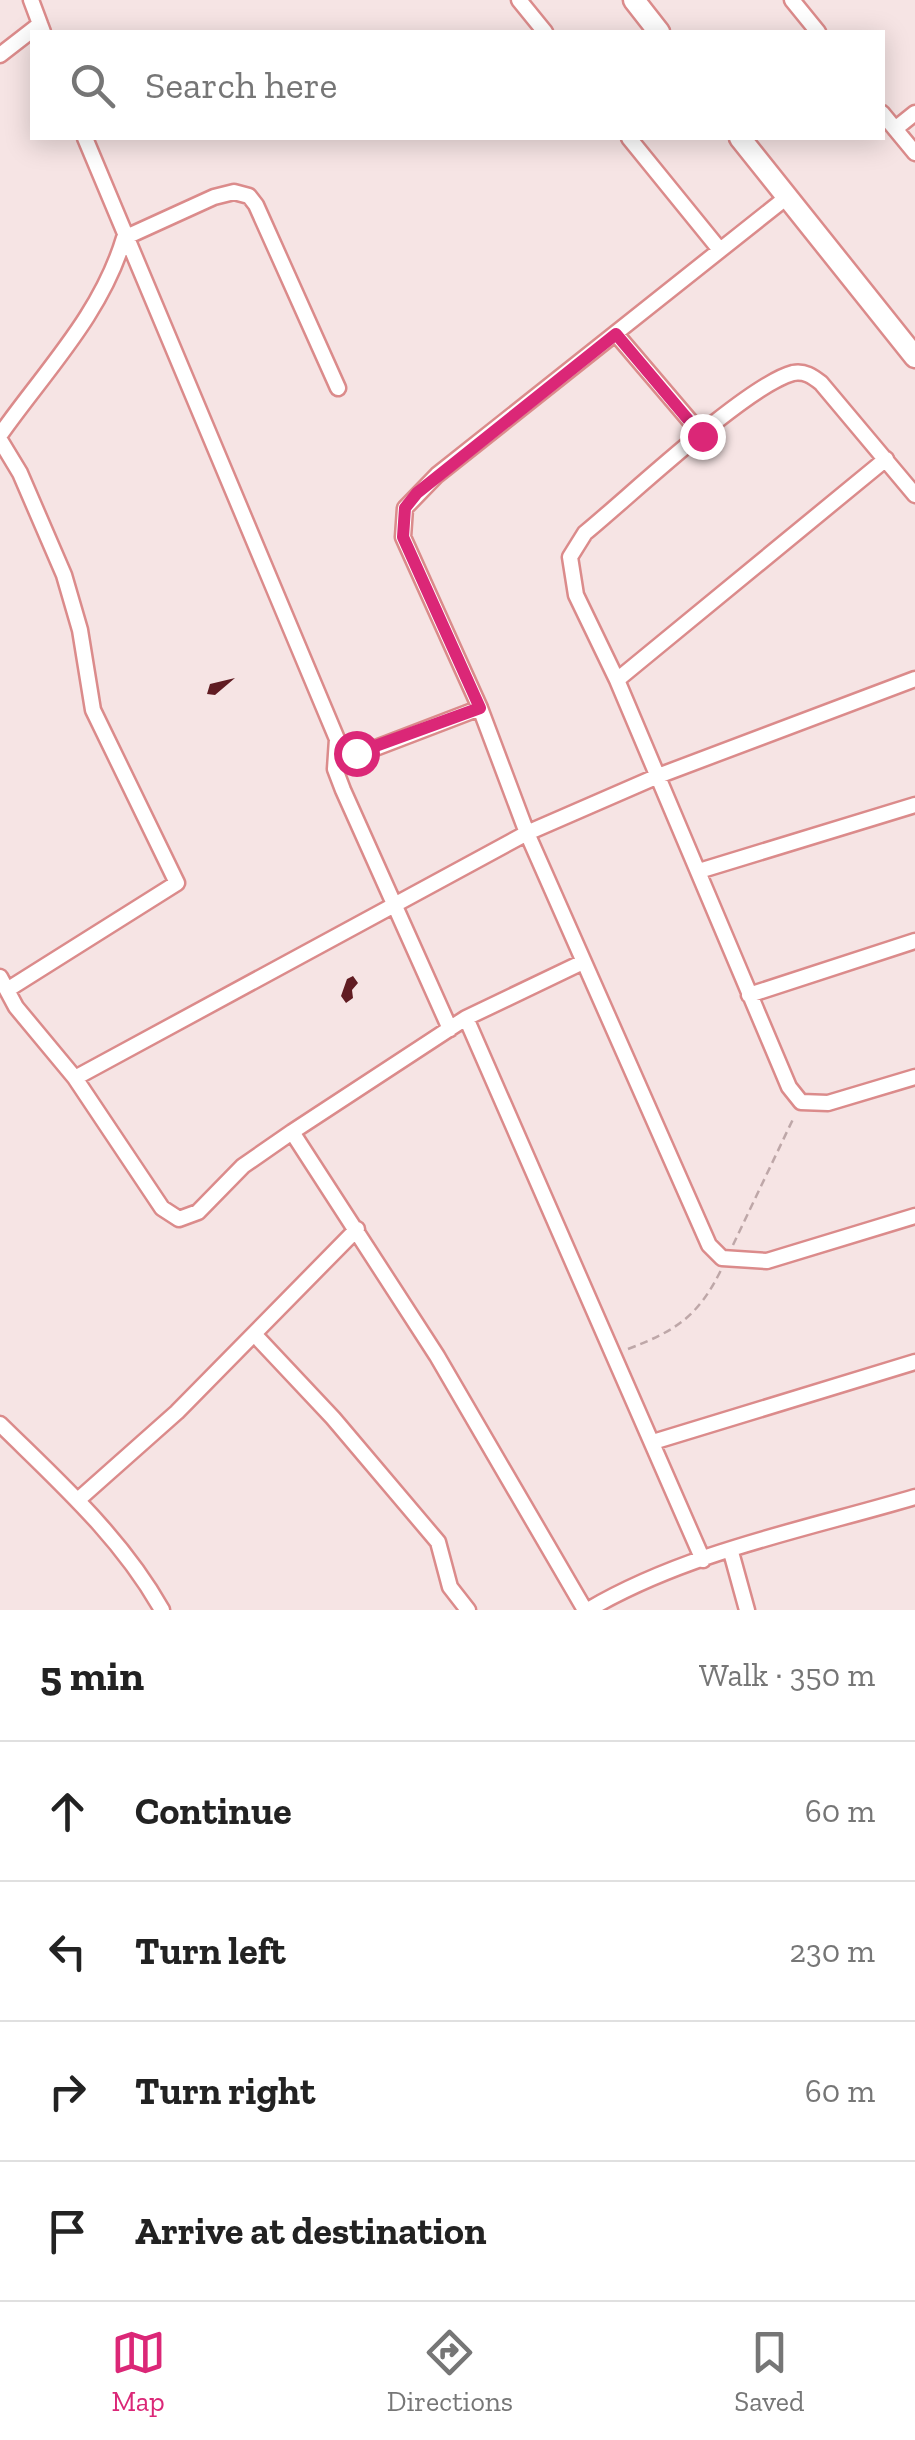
<!DOCTYPE html>
<html lang="en">
<head>
<meta charset="utf-8">
<style>
	body { margin:0; font-family:"Zilla Slab",serif; background:#f2f2f2; color:#222 }
	.stop { position:absolute; width:30px; height:30px; margin:-22px; border:8px solid #db2777; border-radius:50%; background:#fff }
	.stop.end { background:#db2777; border-color:#fff; box-shadow:0 2px 10px #0008 }
	.list { margin:0; padding:0; list-style:none }
	h2 { display:flex; justify-content:space-between; align-items:center; height:130px; margin:0; padding:0 40px; font-size:42px }
	h2 small { font-size:32px; font-weight:400; color:#767676 }
	.list li { display:grid; grid-template-columns:65px 1fr auto; gap:30px; align-items:center; box-sizing:border-box; height:140px; padding:0 40px; border-top:2px solid #e0e0e0 }
	.list b { display:block; font-size:38px; white-space:nowrap }
	.list em { font-size:32px; font-style:normal; color:#767676 }
	.icon { flex:none; width:55px; height:55px; fill:none; stroke:currentColor; stroke-width:2; stroke-linecap:round; stroke-linejoin:round }
	.map { position:relative; flex:none; width:915px; height:1610px; overflow:hidden }
	.search { position:absolute; background:#fff; box-shadow:0 5px 25px #0003; left:30px; right:30px; top:30px; height:110px; display:flex; align-items:center; gap:25px; box-sizing:border-box; padding:0 35px; border-radius:0px; color:#767676; font-size:38px }
	.sheet { height:690px; background:#fff }
	nav { display:flex; justify-content:space-around; align-items:center; box-sizing:border-box; height:140px; border-top:2px solid #e0e0e0; background:#fff; font-size:28px; color:#767676 }
	nav a { display:grid; justify-items:center; gap:5px }
	nav .on { color:#db2777 }
	.map>svg:first-child { display:block }
	.building { fill:#601c22 }
	.lines { fill:none; stroke-linecap:round; stroke-linejoin:round }
	.street-casing { stroke:#db8b8b; stroke-width:19 }
	.secondary-casing { stroke:#db8b8b; stroke-width:25 }
	.path { stroke:#bea7a8; stroke-width:2.5; stroke-dasharray:8 5; stroke-linecap:butt }
	.street { stroke:#fff; stroke-width:14 }
	.secondary { stroke:#fff; stroke-width:20 }
	.route { stroke:#db2777; stroke-width:12 }
</style>
</head>
<body>
<div class="map">
<svg width="915" height="1610" viewBox="0 0 915 1610">
	<rect width="100%" height="100%" fill="#f6e4e4"/>
	<path class="building" d="M235 678 215 695 207 694 210 684Z
		M353 976 358 983 352 990 353 998 346 1003 341 996 347 979Z"/>
	<g class="lines">
		<defs>
			<path id="street" d="M31 0 43 32
				M519 0 545 32
				M792 0 818 32
				M0 55 40 24
				M882 113 915 153
				M895 129 915 113
				M85 138 337 739 349 751 365 752 480 708
				M629 138 720 250
				M787 197 437 475 405 508 403 537 480 708 527 833 709 1245 722 1258 767 1261 915 1216
				M616 334 702 435
				M0 435C45 371 101 315 124 238L214 197 234 192 249 196 256 205 338 388
				M0 440 20 473 64 575 80 630 93 710 177 883 7 990
				M915 495 821 383C812 376 805 371 793 373 747 385 628 498 585 533L570 557 576 595 617 680 789 1087 801 1102 828 1103 915 1077
				M617 680 886 459
				M337 739 335 769 343 790 450 1029
				M699 871 915 805
				M583 962 466 1018 703 1560
				M0 977 16 1007 75 1078 162 1208 179 1219 198 1212 243 1166 292 1132
				M749 995 915 941
				M466 1018 292 1132 437 1356 585 1610
				M75 1078 527 833 658 776 915 679
				M255 1335 333 1418 438 1542 450 1587 468 1610
				M0 1424C59 1482 121 1537 162 1610
				M653 1442 915 1362
				M79 1499 177 1412 357 1229
				M731 1552 747 1610
				M588 1610C686 1552 807 1529 915 1497"/>
			<path id="secondary" d="M634 0 659 32
				M740 138 915 357"/>
		</defs>
		<use href="#street" class="street-casing"/>
		<use href="#secondary" class="secondary-casing"/>
		<path class="path" d="M733 1245 794 1117
			M628 1349C675 1331 698 1317 721 1270"/>
		<use href="#street" class="street"/>
		<use href="#secondary" class="secondary"/>
	</g>
	<g class="lines">
		<path class="route" d="M356 753 480 708 403 537 405 508 417 493 616 334 702 436"/>
	</g>
</svg>
<div class="stop" style="left:356px;top:753px"></div>
<div class="stop end" style="left:702px;top:436px"></div>
<div class="search"><svg class="icon" aria-label="search" viewBox="0 0 24 24"><circle cx="10" cy="10" r="6"/><path d="M15 15l6 6"/></svg>Search here</div>
</div>
<section class="sheet">
<h2>5 min<small>Walk · 350 m</small></h2>
<ul class="list">
<li><svg class="icon" aria-label="ahead" viewBox="0 0 24 24"><path d="M12 20V5M6 11l6-6 6 6"/></svg><div><b>Continue</b></div><em>60 m</em></li>
<li><svg class="icon" aria-label="left" viewBox="0 0 24 24"><path d="M17 20v-9H6M10 6l-5 5 5 5"/></svg><div><b>Turn left</b></div><em>230 m</em></li>
<li><svg class="icon" aria-label="right" viewBox="0 0 24 24"><path d="M7 20v-9h11M14 6l5 5-5 5"/></svg><div><b>Turn right</b></div><em>60 m</em></li>
<li><svg class="icon" aria-label="arrive" viewBox="0 0 24 24"><path d="M6 21V4h12l-3 4 3 4H6"/></svg><div><b>Arrive at destination</b></div></li>
</ul>
</section>
<nav>
<a class="on"><svg class="icon" aria-label="map" viewBox="0 0 24 24"><path d="M3 6l6-2 6 2 6-2v14l-6 2-6-2-6 2zM9 4v14M15 6v14"/></svg>Map</a>
<a><svg class="icon" aria-label="directions" viewBox="0 0 24 24"><path d="M12 3l9 9-9 9-9-9zM9 14v-3h6M13 9l2 2-2 2"/></svg>Directions</a>
<a><svg class="icon" aria-label="saved" viewBox="0 0 24 24"><path d="M7 4h10v16l-5-4-5 4z"/></svg>Saved</a>
</nav>
</body>
</html>
